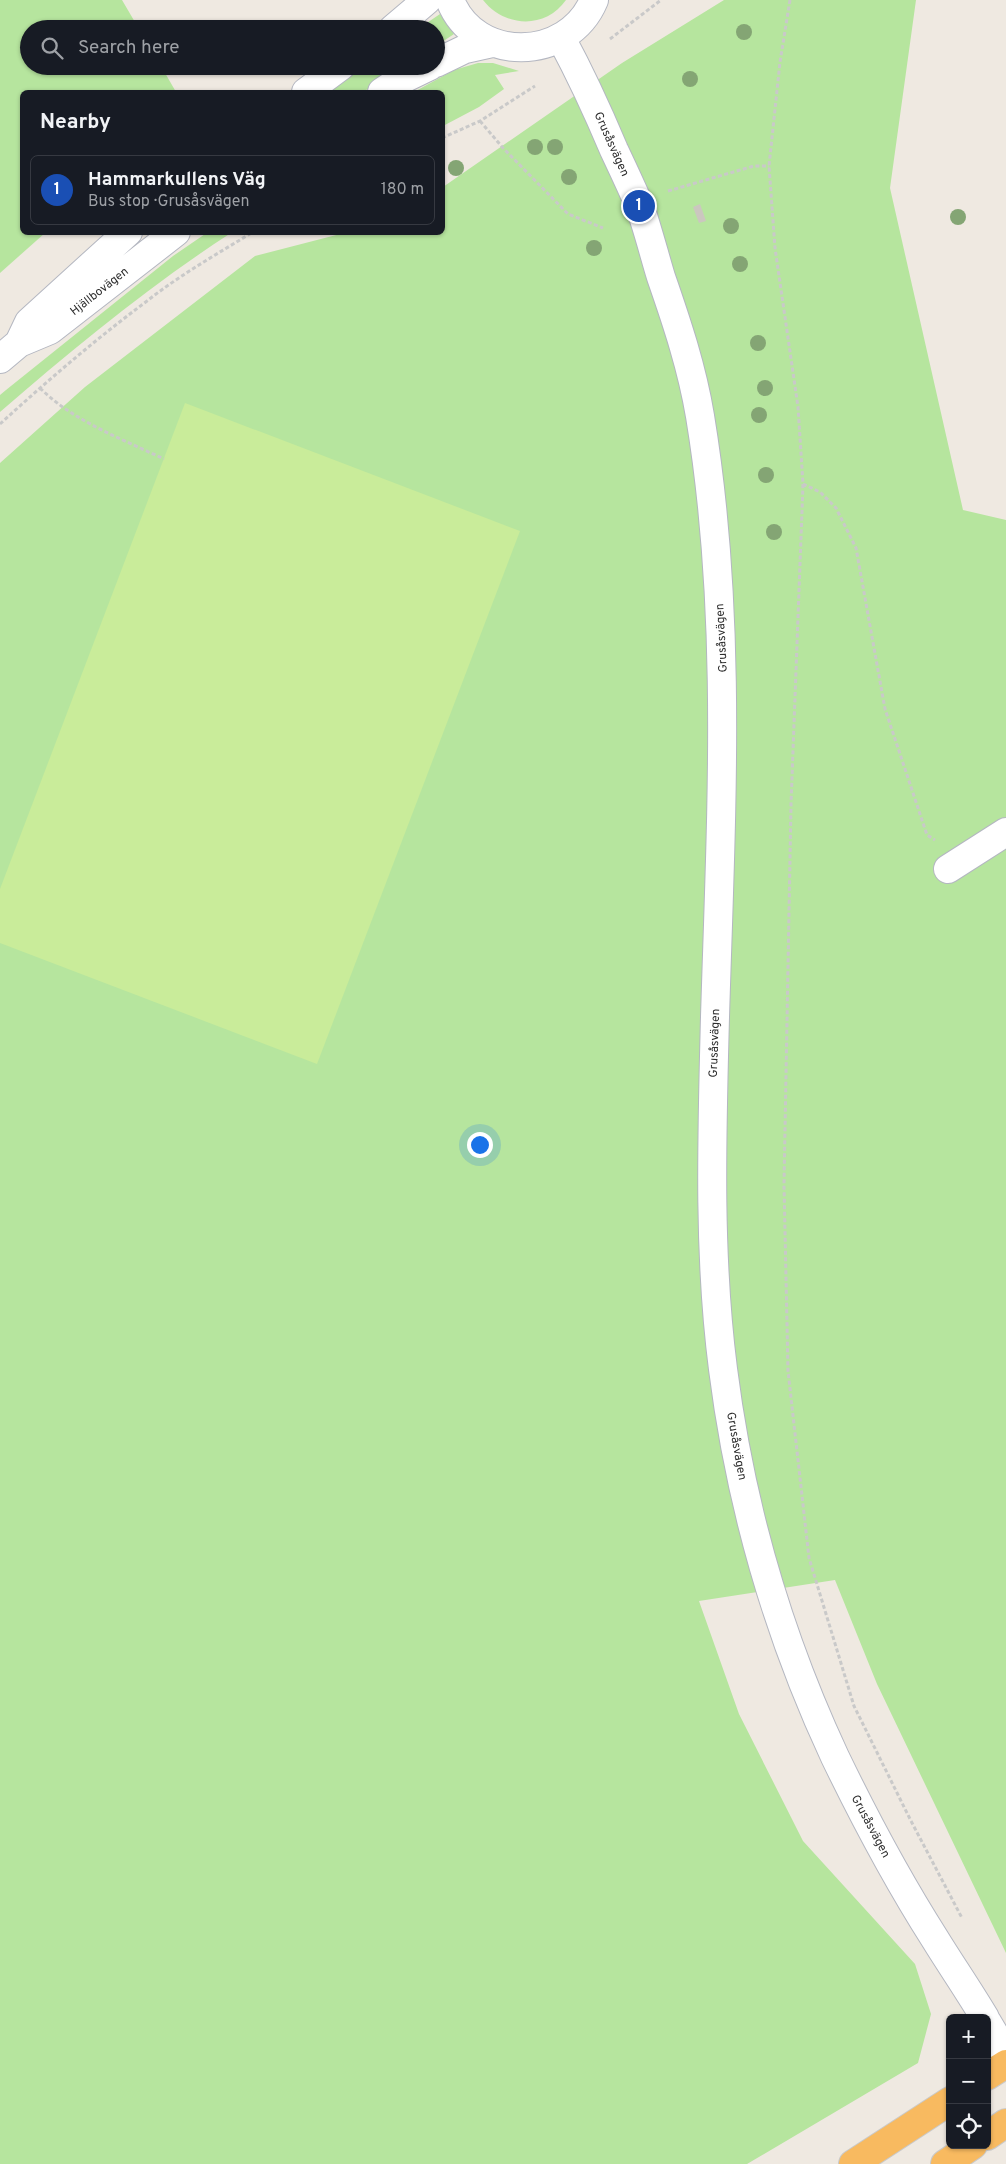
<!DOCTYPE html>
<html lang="en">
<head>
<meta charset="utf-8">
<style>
	body { margin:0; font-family:Overpass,sans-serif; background:#20242c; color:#f1f3f6 }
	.controls { position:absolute; right:15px; bottom:15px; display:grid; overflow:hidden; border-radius:8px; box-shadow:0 1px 4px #0004 }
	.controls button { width:45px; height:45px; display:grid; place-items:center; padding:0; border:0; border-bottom:1px solid #363941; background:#171b24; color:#f1f3f6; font:25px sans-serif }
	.you { position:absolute; left:479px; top:1144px; width:18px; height:18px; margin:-12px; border:4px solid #fff; border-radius:50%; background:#1a73e8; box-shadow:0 0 0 8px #1a73e833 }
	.badge { display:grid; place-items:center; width:32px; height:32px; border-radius:50%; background:#0f766e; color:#fff; font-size:16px; font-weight:700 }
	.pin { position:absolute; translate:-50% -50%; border:2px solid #fff; box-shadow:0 1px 5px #0006 }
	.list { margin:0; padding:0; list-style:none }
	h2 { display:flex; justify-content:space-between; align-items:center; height:65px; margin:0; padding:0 20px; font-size:21px }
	h2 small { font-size:16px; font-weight:400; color:#9ea1a6 }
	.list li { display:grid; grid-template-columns:32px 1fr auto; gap:15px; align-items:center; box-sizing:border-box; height:70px; margin:0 10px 10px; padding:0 10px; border:1px solid #363941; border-radius:8px }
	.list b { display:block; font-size:19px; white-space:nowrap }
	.list p { margin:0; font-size:16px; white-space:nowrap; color:#9ea1a6 }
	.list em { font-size:16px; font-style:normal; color:#9ea1a6 }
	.icon { flex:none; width:28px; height:28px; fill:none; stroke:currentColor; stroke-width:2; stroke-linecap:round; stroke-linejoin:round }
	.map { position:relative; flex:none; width:1006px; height:2164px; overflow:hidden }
	.search { position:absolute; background:#171b24; box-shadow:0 1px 4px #0004; left:20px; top:20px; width:425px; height:55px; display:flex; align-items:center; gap:12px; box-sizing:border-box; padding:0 18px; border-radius:28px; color:#9ea1a6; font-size:19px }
	.panel { position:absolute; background:#171b24; box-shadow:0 1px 4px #0004; left:20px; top:90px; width:425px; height:145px; border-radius:8px }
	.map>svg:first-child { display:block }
	.green { fill:#b6e59e }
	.pitch { fill:#c9ec9a }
	.building { fill:#cbc7bf }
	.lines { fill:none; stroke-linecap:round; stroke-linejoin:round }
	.minor-casing { stroke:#b4b7c1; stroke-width:30 }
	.tertiary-casing { stroke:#b4b7c1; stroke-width:30 }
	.trunk-casing { stroke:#c9c9c9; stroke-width:30 }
	.path { stroke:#c9c9c9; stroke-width:3; stroke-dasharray:4 2.5; stroke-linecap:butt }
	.minor { stroke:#fff; stroke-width:28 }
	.tertiary { stroke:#fff; stroke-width:28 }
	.trunk { stroke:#f8ba60; stroke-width:28 }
	.tree { fill:#84a574 }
	.labels { text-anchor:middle; stroke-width:4; stroke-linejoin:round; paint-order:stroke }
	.street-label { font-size:12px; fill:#2e2e2e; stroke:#fff }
</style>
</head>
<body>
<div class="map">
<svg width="1006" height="2164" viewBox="0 0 1006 2164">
	<rect width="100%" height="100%" fill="#efe9e1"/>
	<path class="green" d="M0 0H122L139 29H29V66H161L176 92H22V232L45 233 0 273Z
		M483 0H566C545 30 504 27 483 0Z
		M724 0H916L890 188 963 510 1006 520V1953L877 1684 835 1580 699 1601 739 1714 803 1841 915 1964 931 2014 918 2063 747 2164H0V463L85 387 255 256 344 233 442 232 443 187 622 63Z
		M440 14 454 34 436 46V29H418Z
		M478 63H493L519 71 495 75 504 89 479 107 443 126 442 92H414L454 70Z
		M362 66H404L363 92H325Z
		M208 232 231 233C149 286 74 348 0 412V395L6 390 173 256Z"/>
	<path class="pitch" d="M185 403 520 531 317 1064 0 943V889Z"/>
	<path class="building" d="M700 204 706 221 699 223 693 207Z"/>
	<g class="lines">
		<defs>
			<path id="minor" d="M948 869 1006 832"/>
			<path id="tertiary" d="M450 0C475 64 568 62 594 0
				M393 29 427 0
				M561 38C581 75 598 112 614 150 623 169 632 188 640 207 648 230 654 254 661 277 677 323 692 368 700 416 733 615 721 817 715 1017 712 1134 708 1253 723 1369 740 1503 778 1635 835 1757 865 1819 898 1881 935 1939 951 1965 969 1991 985 2018
				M436 63 465 49 492 43
				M306 92 341 66
				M382 92 397 82 430 66
				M19 343 29 322 128 232
				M0 359 19 343 50 330 176 232
				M987 2022 1006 2054"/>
			<path id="trunk" d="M987 2076 1006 2064
				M987 2136 1006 2123
				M853 2164 950 2101
				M945 2164 973 2145"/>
		</defs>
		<use href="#minor" class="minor-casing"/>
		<use href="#tertiary" class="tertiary-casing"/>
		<use href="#trunk" class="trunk-casing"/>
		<path class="path" d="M790 0 780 62 769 166 775 248 798 407 803 484 791 804 784 1184 788 1371 809 1558 854 1706 911 1821 962 1918
			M610 39 661 0
			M480 121 503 148 568 214 603 228
			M442 138 480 121 535 86
			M668 191 754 166H769
			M40 388C73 421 122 439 164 459
			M0 424C47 381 96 339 147 301 180 275 217 254 253 232
			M803 484 820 492 836 508 856 548 885 709 927 835 935 840"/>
		<use href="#minor" class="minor"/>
		<use href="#tertiary" class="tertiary"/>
		<use href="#trunk" class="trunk"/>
	</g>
	<g class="tree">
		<circle cx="744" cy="32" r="8"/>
		<circle cx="690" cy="79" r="8"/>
		<circle cx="535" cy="147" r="8"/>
		<circle cx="555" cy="147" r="8"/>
		<circle cx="456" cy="168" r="8"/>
		<circle cx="569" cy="177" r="8"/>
		<circle cx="958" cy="217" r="8"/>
		<circle cx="731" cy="226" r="8"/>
		<circle cx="594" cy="248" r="8"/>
		<circle cx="740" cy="264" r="8"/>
		<circle cx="758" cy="343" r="8"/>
		<circle cx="765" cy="388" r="8"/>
		<circle cx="759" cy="415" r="8"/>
		<circle cx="766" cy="475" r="8"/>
		<circle cx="774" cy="532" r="8"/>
	</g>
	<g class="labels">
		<g class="street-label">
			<text transform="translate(612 144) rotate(66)" y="4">Grusåsvägen</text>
			<text transform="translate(99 291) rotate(-38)" y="4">Hjällbovägen</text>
			<text transform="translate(721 638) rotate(-93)" y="4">Grusåsvägen</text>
			<text transform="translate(714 1043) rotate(-88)" y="4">Grusåsvägen</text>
			<text transform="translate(737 1446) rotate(80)" y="4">Grusåsvägen</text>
			<text transform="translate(871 1826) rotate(62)" y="4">Grusåsvägen</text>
		</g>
	</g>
</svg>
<div class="controls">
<button>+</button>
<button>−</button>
<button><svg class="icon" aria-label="locate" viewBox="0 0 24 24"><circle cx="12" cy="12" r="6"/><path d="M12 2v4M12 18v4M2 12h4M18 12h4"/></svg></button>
</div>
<div class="you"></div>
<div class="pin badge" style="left:639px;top:206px;background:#1a4fb4">1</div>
<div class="search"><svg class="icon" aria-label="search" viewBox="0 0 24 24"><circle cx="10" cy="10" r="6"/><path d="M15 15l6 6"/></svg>Search here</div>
<section class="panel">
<h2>Nearby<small></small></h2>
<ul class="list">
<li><span class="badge" style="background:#1a4fb4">1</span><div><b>Hammarkullens Väg</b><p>Bus stop · Grusåsvägen</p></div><em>180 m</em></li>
</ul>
</section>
</div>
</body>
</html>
